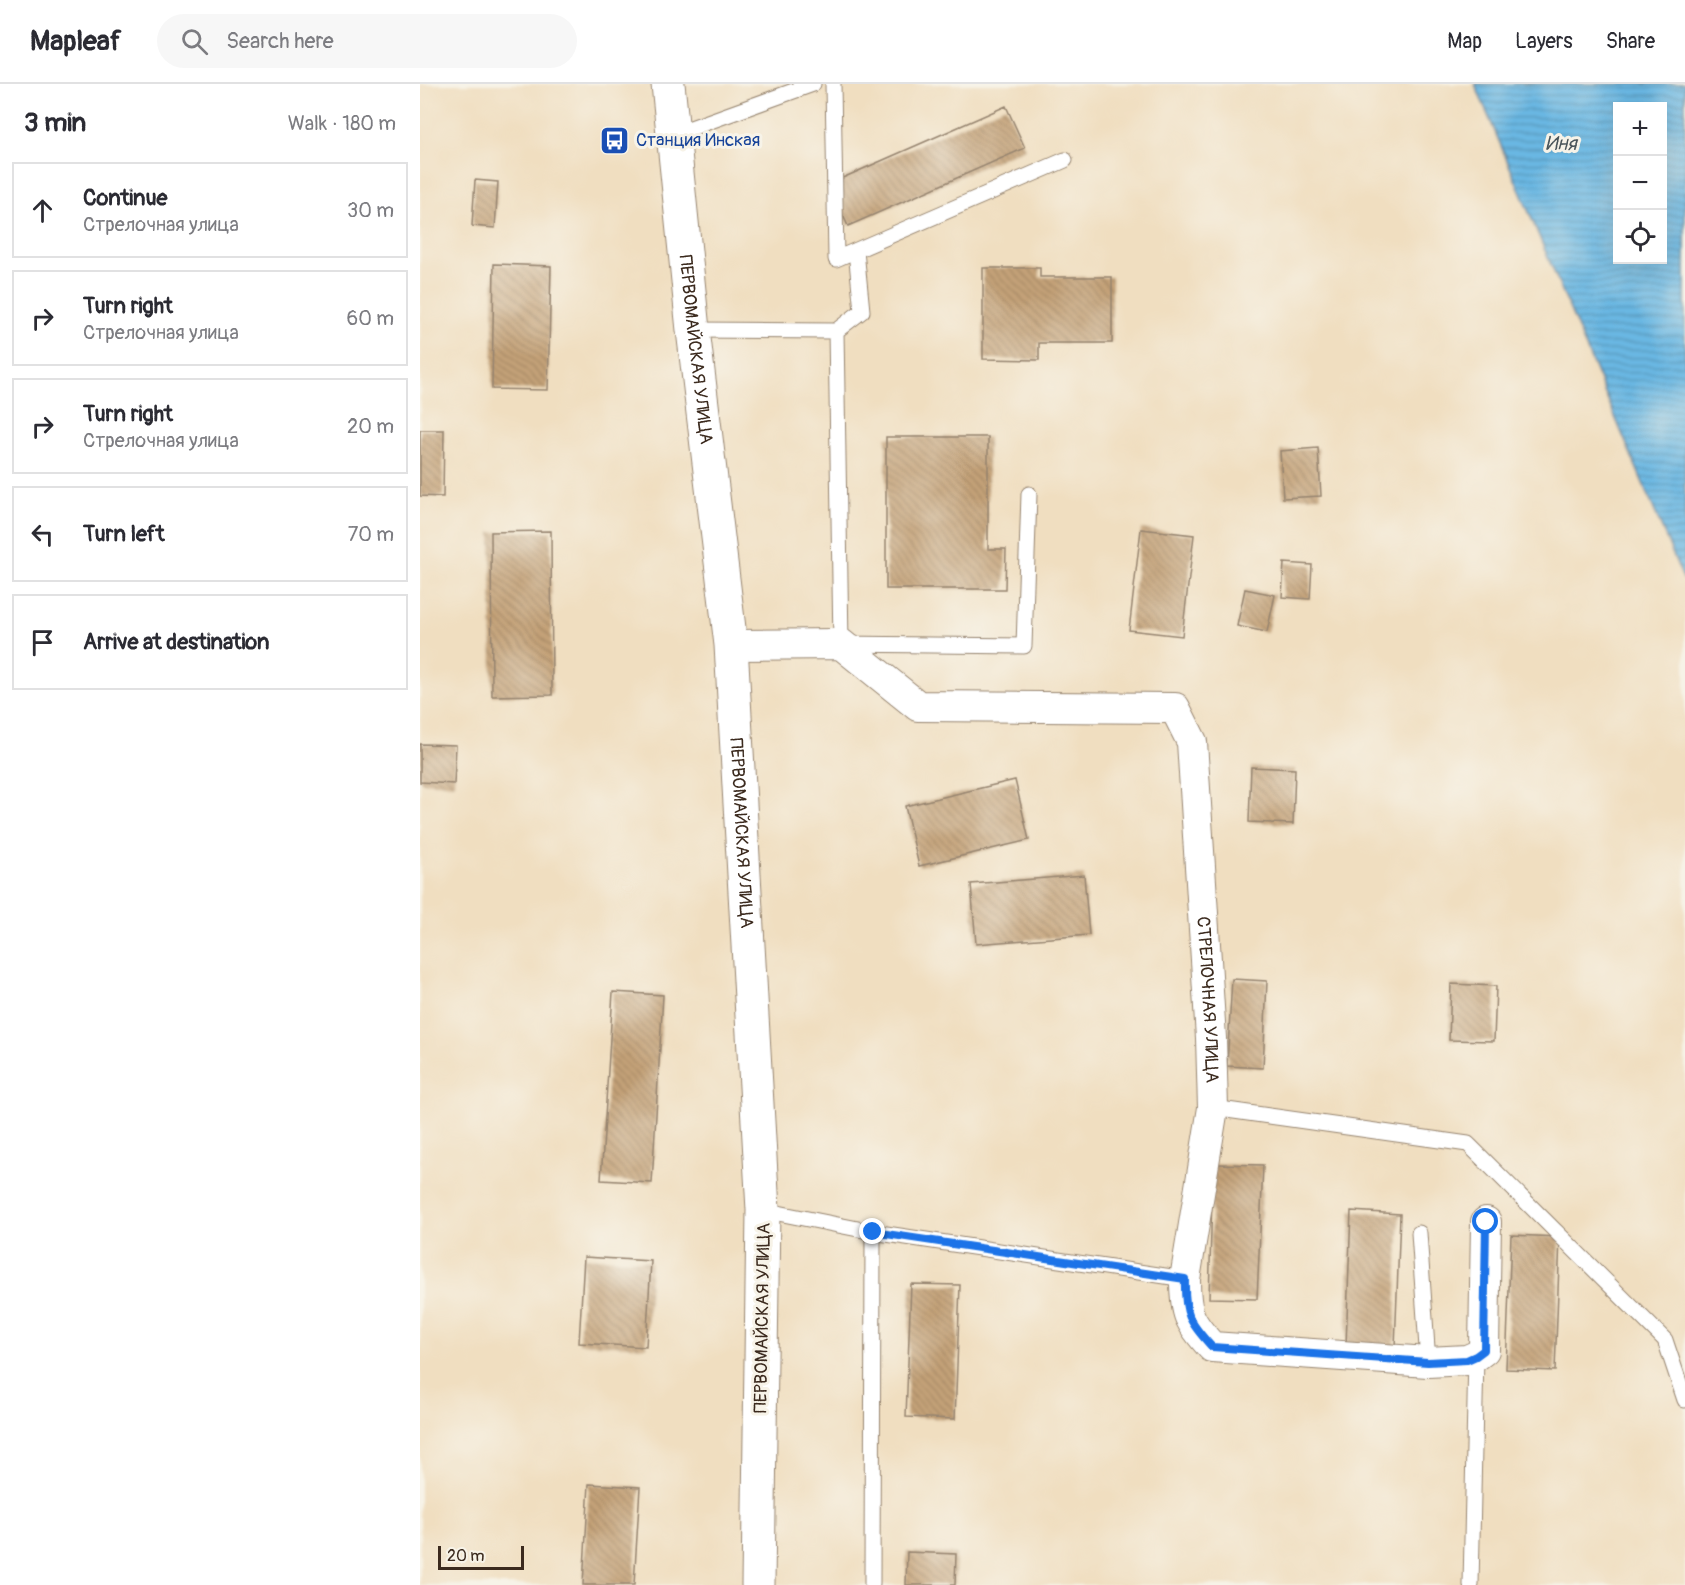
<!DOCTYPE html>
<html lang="en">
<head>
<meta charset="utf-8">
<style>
	body { margin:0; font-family:Pangolin,sans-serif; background:#f7f7f7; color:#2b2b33 }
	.controls { position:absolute; right:18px; top:18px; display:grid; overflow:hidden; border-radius:0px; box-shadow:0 6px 24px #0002 }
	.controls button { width:54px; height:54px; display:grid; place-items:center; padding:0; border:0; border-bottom:2px solid #e1e1e2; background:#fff; color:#2b2b33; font:30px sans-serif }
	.scale { position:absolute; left:18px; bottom:15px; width:86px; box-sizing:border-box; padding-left:6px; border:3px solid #3b2a1e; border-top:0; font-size:16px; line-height:21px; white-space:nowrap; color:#3b2a1e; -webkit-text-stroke:4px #f7f3e8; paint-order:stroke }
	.stop { position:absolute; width:18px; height:18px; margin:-14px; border:4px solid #1a73e8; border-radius:50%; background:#fff }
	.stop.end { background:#1a73e8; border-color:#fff; box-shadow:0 2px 6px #0008 }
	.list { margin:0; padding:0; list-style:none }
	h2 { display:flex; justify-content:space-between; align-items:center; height:78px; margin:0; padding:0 24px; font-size:26px }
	h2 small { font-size:20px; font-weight:400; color:#7c7c81 }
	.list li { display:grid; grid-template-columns:39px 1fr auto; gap:18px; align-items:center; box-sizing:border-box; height:96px; margin:0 12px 12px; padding:0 12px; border:2px solid #e1e1e2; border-radius:0px }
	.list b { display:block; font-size:22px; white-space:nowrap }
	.list p { margin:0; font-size:20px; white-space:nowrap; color:#7c7c81 }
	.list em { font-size:20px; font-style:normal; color:#7c7c81 }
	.icon { flex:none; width:33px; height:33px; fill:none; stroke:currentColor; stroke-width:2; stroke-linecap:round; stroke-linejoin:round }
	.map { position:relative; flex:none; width:1265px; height:1501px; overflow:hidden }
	header { display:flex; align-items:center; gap:36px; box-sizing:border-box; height:84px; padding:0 30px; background:#fff; border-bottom:2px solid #e1e1e2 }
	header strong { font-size:28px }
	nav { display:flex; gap:33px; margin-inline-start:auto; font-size:21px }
	.search { width:420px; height:54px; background:#f7f7f7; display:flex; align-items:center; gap:15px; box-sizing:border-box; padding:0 21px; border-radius:33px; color:#7c7c81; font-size:22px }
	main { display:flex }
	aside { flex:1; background:#fff }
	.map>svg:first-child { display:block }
	.water { fill:url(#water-rules); stroke:#527080; stroke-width:1.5; fill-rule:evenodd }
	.building { fill:url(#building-back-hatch) }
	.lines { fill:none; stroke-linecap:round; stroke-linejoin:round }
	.service-casing { stroke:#96846f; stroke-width:17 }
	.minor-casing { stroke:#96846f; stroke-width:32 }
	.secondary-casing { stroke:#96846f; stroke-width:35 }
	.service { stroke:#fff; stroke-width:15 }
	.minor { stroke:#fff; stroke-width:30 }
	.secondary { stroke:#fff; stroke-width:33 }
	.route { stroke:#1a73e8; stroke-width:8 }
	.labels { text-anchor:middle; stroke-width:6; stroke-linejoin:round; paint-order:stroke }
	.transit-label { font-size:18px; fill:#164399; stroke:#f7f3e8; text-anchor:start }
	.street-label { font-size:18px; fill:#3b2a1e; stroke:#f7f3e8 }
	.water-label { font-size:20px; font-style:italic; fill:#495459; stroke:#f7f3e8 }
</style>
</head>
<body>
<header>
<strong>Mapleaf</strong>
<div class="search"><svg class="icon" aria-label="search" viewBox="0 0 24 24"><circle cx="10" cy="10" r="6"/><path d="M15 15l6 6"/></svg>Search here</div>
<nav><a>Map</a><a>Layers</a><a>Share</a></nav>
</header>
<main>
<aside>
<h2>3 min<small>Walk · 180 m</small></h2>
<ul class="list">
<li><svg class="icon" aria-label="ahead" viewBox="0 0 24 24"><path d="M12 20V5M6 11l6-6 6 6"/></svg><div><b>Continue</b><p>Стрелочная улица</p></div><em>30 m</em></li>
<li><svg class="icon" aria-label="right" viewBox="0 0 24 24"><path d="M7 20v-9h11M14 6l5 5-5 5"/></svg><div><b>Turn right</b><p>Стрелочная улица</p></div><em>60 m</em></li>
<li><svg class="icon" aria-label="right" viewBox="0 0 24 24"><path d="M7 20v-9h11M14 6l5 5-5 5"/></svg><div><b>Turn right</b><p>Стрелочная улица</p></div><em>20 m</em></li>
<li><svg class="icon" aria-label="left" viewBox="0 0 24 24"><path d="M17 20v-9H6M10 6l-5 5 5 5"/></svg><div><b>Turn left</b></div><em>70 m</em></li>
<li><svg class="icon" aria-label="arrive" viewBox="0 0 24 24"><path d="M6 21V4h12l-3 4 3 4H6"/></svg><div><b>Arrive at destination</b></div></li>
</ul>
</aside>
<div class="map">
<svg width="1265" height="1501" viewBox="0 0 1265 1501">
	<defs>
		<pattern id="water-rules" width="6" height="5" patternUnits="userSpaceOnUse" patternTransform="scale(1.5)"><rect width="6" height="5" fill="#69b7e3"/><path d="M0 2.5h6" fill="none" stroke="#5895b7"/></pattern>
		<pattern id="building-back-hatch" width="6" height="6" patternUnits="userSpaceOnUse" patternTransform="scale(1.5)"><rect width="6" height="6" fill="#c4a278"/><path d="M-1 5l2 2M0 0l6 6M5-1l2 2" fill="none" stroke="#a08462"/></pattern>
	</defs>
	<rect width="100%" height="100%" fill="#f7f3e8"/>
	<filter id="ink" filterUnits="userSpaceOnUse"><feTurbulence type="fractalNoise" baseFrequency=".0167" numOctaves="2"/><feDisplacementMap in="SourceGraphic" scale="12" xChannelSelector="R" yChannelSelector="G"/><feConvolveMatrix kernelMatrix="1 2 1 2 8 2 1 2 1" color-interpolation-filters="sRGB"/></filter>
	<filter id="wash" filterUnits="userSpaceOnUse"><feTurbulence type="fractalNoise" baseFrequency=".008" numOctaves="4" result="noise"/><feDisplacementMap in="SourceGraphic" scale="24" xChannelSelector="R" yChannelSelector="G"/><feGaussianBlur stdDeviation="1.35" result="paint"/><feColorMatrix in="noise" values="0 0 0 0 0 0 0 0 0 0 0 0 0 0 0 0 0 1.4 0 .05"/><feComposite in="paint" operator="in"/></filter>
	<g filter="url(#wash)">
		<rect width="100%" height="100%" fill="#f0dec0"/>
		<path class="water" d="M1055 0H1265V499ZM1198 22H1242V176H1198Z"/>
		<g id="blocks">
			<path class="building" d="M586 22 605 64 428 142 409 100Z
				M55 96 78 98 75 144 52 142Z
				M74 180 131 182 128 306 72 305Z
				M563 184H620V193H692V259H619V276L563 275Z
				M0 346H24L23 413 0 412Z
				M466 353H568V465H586L585 505H466Z
				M898 364 901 412 863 414 860 367Z
				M721 445 774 451 762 552 709 546Z
				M131 447 132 611 72 612 71 448Z
				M864 479 892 481 890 515 862 513Z
				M825 505 855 511 847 548 817 542Z
				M0 660 36 661 34 700 0 698Z
				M831 683 875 685 873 740 829 738Z
				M595 696 609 756 499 782 485 722Z
				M664 791 669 851 556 860 551 800Z
				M812 895 847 897 843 984 807 982Z
				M1031 900 1076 902 1074 957 1029 956Z
				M193 908 243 911 232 1099 181 1096Z
				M793 1080 843 1081 837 1215 789 1214Z
				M931 1127 980 1130 975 1263 926 1261Z
				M1091 1151 1140 1153 1135 1287 1086 1285Z
				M164 1173 231 1177 226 1263 159 1259Z
				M491 1200 540 1201 535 1335 486 1333Z
				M169 1400 220 1403 214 1501H163Z
				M487 1468 536 1470 535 1501H486Z"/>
		</g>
	</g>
	<g filter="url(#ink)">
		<use href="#blocks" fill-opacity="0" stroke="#96846f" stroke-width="1.5"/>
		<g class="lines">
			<defs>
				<path id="service" d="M413 0 416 175 645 76
					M254 50 393 0
					M273 246 416 247 442 227 436 167
					M416 247 421 560 604 562 609 410
					M793 1024 1048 1060 1245 1256 1265 1316
					M343 1126 453 1148 765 1195
					M999 1149 1008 1278
					M452 1501 453 1148
					M1051 1501 1056 1272"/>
				<g id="minor">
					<path id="s1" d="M311 561 421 560 498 622 755 624 772 658 791 954 793 1024 765 1195C765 1230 769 1238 792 1263L1008 1278 1047 1276 1056 1272 1064 1266 1066 1138"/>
				</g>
				<g id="secondary">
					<path id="s2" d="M248 0 273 246 311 561 343 1126 338 1501"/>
				</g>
			</defs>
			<use href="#service" class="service-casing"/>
			<use href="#minor" class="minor-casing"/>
			<use href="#secondary" class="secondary-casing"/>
			<use href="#service" class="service"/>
			<use href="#minor" class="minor"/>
			<use href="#secondary" class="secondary"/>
		</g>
	</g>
	<g class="lines" filter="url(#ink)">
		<path class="route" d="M453 1148 765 1195C764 1230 769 1238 792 1263L1008 1278 1047 1276 1056 1272 1064 1266 1066 1138"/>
	</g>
	<defs>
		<symbol id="bus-square" viewBox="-11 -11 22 22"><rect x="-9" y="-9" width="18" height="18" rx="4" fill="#1a4fb4" stroke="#f7f3e8"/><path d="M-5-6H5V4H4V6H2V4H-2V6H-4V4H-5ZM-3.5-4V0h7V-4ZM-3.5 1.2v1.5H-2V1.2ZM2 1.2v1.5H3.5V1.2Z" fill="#fff"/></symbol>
	</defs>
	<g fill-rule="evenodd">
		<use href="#bus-square" x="178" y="40" width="33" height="33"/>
	</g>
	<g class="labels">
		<g class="transit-label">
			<text x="216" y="62">Станция Инская</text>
		</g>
		<g class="street-label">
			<text dy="6" stroke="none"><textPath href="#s2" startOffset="267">ПЕРВОМАЙСКАЯ УЛИЦА</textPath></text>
			<text dy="6" stroke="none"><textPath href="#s2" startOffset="753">ПЕРВОМАЙСКАЯ УЛИЦА</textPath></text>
			<text dy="6" stroke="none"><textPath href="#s1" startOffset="762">СТРЕЛОЧНАЯ УЛИЦА</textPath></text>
			<text transform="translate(342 1234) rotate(-89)" y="6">ПЕРВОМАЙСКАЯ УЛИЦА</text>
		</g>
		<g class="water-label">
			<text x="1141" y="66">Иня</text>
		</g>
	</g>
</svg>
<div class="controls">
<button>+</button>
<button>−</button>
<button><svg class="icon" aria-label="locate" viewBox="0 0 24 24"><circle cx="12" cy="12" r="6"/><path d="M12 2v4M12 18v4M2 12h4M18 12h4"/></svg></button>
</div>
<div class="scale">20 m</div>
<div class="stop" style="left:1066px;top:1138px"></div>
<div class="stop end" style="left:453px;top:1148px"></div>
</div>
</main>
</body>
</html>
